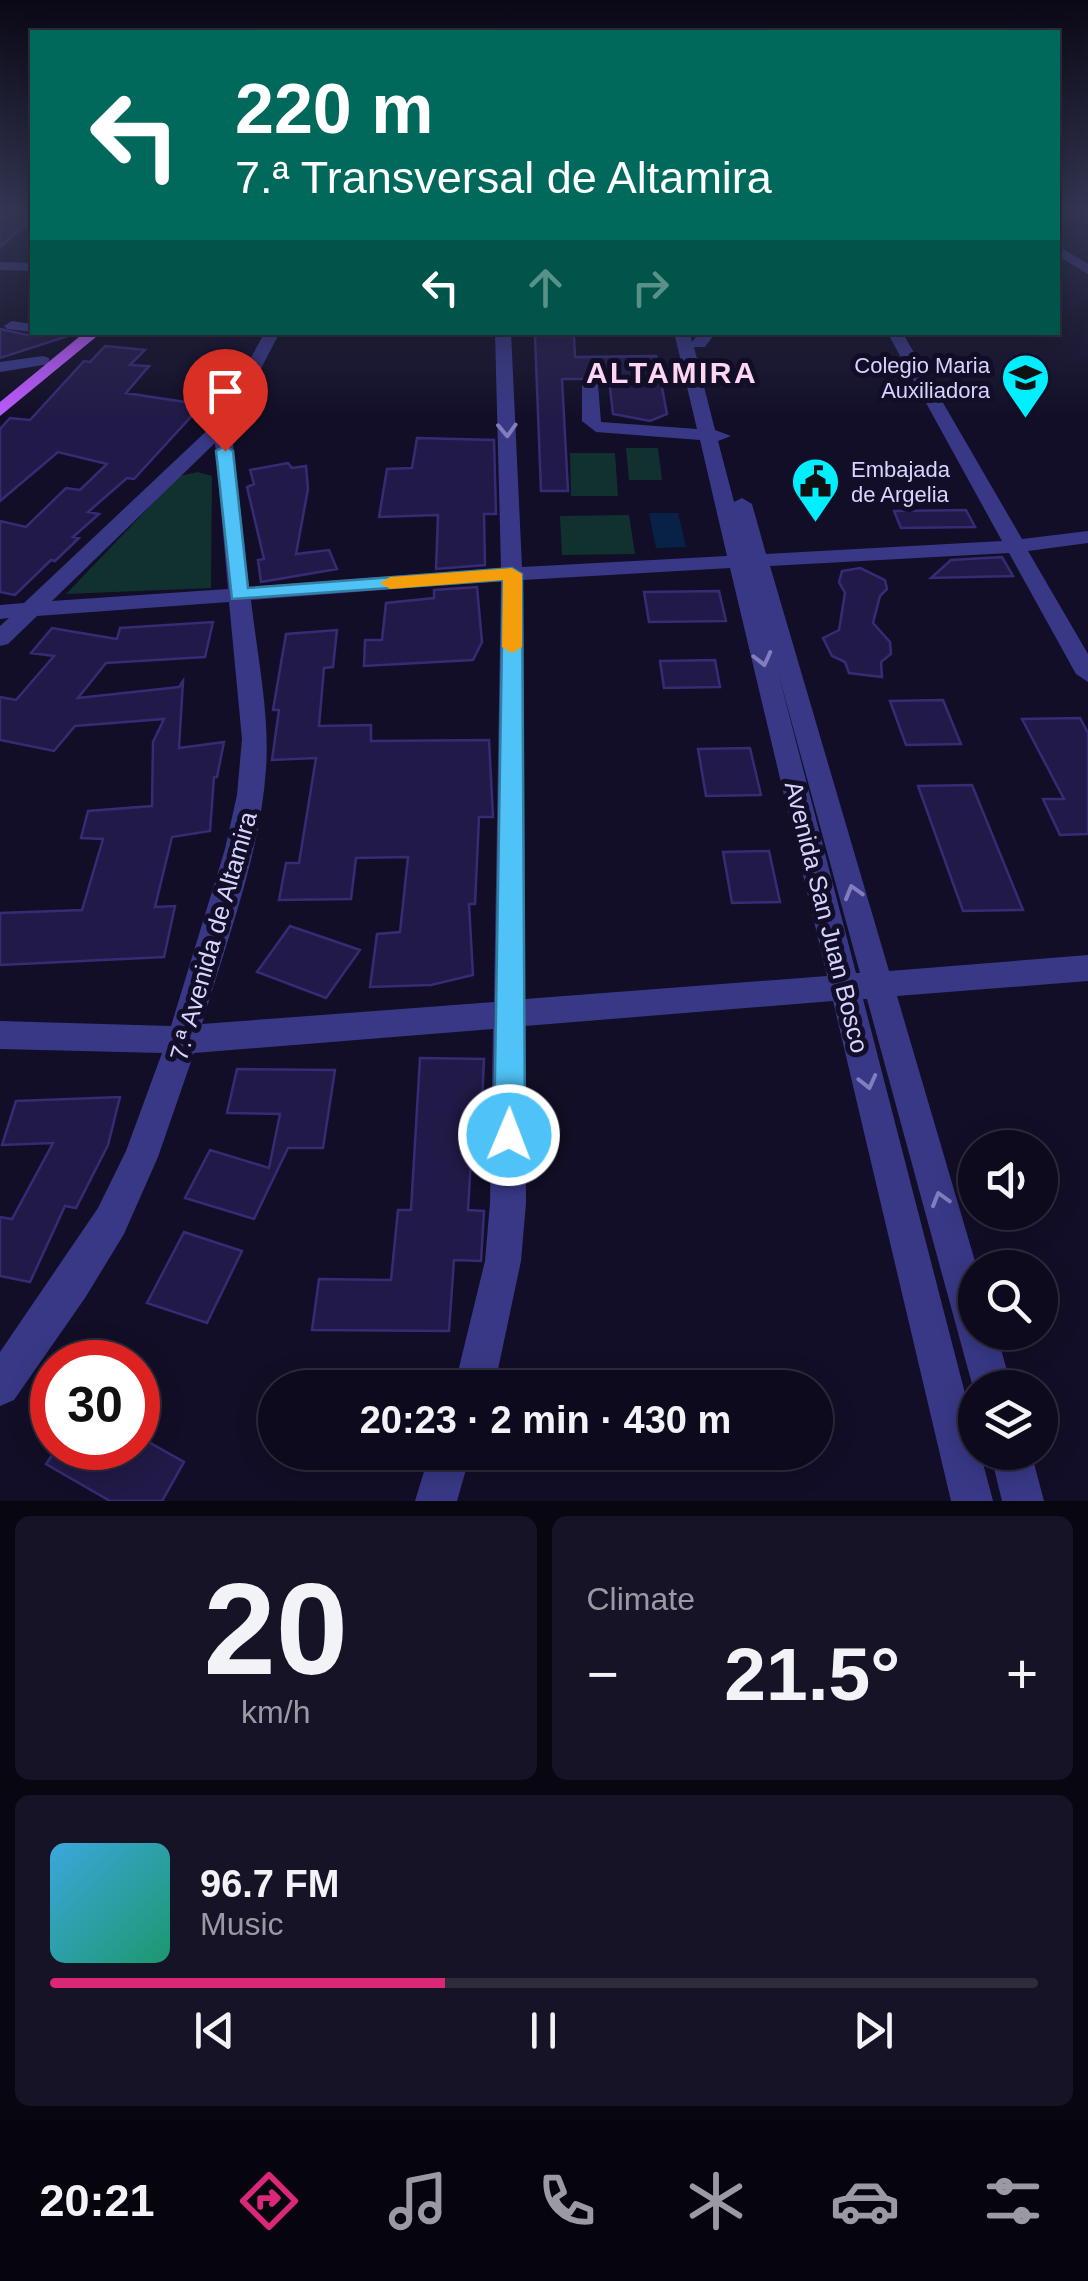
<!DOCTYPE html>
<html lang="en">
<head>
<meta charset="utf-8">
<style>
  body { margin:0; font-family:Arial,sans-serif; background:#171326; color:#f1f3f6; height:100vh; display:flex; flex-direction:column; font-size:38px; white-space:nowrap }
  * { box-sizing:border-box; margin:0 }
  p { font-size:32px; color:#9b9aa4 }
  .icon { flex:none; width:55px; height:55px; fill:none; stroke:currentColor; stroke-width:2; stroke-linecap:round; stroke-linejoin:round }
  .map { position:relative; height:1501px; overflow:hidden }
  .side { display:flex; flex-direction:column; gap:15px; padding:15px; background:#080610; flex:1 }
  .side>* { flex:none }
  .top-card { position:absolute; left:30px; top:30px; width:1030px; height:305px; border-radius:0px; box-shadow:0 5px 25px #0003,0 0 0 2px #2e2b3b; background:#00695c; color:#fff; overflow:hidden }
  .buttons { position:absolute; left:958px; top:1130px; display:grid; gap:20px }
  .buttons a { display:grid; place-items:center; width:100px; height:100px; border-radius:50%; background:#0e0a1d; box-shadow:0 5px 25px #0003,0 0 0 2px #2e2b3b; font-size:50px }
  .speed { position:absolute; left:30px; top:1340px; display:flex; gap:20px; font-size:50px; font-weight:700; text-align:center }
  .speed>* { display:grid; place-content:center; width:130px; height:130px; border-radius:50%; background:#0e0a1d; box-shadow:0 5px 25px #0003,0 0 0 2px #2e2b3b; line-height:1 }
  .speed .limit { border:15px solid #d22; background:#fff; color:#111 }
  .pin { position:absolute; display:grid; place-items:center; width:85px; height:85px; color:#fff; margin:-102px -42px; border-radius:50% 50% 50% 0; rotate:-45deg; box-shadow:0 0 10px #0007 }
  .pin .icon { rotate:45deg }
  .me { position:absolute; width:110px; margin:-55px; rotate:1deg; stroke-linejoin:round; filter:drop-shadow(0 0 8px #0008) }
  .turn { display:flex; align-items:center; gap:35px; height:210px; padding:0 40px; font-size:45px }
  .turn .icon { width:130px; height:130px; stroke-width:2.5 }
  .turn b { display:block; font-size:70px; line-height:85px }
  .lanes { display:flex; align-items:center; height:95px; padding:0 40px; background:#0003; justify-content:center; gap:50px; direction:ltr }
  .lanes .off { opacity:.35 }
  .big { font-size:75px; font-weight:700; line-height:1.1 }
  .side .card { flex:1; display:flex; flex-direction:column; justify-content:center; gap:15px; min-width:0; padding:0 35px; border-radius:15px; background:#171326 }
  .side .dial { align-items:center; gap:0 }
  .dial b { font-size:130px; line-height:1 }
  .song { display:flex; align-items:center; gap:30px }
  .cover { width:120px; height:120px; border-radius:15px; background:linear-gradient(135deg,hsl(200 70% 55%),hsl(160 70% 35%)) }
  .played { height:10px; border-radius:5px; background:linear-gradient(90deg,#db2777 40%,#2e2b3b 40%) }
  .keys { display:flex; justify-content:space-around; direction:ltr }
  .heat { display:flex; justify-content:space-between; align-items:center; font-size:55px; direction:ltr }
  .side .tiles { flex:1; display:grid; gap:15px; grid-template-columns:1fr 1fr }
  .card:last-child { grid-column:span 2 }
  .trip { position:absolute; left:258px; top:1370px; width:575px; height:100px; border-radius:50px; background:#0e0a1d; box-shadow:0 5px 25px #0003,0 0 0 2px #2e2b3b; font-weight:700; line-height:100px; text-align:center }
  .tabs { display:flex; height:160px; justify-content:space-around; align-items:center; background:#06040c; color:#9b9aa4 }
  .tabs .icon { width:70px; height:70px }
  .tabs .selected { color:#db2777 }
  .tabs b { font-size:45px; color:#f1f3f6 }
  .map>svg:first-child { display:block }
</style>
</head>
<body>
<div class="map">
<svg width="1088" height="1501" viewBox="0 0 1088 1501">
  <rect width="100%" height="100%" fill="#120e27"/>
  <path fill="#11312f" d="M626 448H658L662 480H629Z
    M570 453H615L618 496H571Z
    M198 472 212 476 211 588 66 594 179 476Z
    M629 515 635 554 562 555 560 516Z"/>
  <path fill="#082146" d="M649 513H678L686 547 656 548Z"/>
  <path fill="#211a48" stroke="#372b75" stroke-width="2.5" d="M17 209 32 210V219L0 247V217L8 218Z
    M0 329 32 336 71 335 0 358Z
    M535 336H574L575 357 656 356 667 414 650 421 613 414 609 379H562L568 491H541Z
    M105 346 145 350 130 365 149 366 126 393 185 402 199 408 134 479 127 478 88 512 99 514 73 537 79 538 55 561 51 560 15 595 0 592V521L26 527 66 488 80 490 107 464 58 452 0 501V429L10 418 30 420 84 361 90 362Z
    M417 438 494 440 496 514H484L485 565 436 569 438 515 379 517 387 469 412 468Z
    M288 463 292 468 306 466 308 489 296 554 329 550 337 569 261 582 258 560 264 559 247 487 254 484 250 470Z
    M966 510 975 527 901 528 894 511Z
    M1002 557 1013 576 931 578 951 560Z
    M860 568 885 580 887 589 880 596 873 623 890 642 891 654 881 662 882 677 849 673 845 662 832 656 823 638 839 630 845 593 839 582 842 571Z
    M477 587 482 642 473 660 364 666 365 640H382L386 603 434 598V590Z
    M719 591 726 621 649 622 644 592Z
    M213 622 205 657 106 663 78 698 179 687 183 681 179 748 224 742 217 777H214L210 831 172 837 155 907 175 906 164 957 0 965V913L82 910 103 839 81 838 88 811 152 806 153 742 164 719 75 726 54 751 0 740V697L16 700 54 656 31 653 52 628 117 639 120 628Z
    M337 630 333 667 324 668 319 726 371 725V741L489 740 493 817H479L475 904H469L473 975 431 985 370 987 377 934 400 932 408 857 356 858 351 899 279 900 286 863H299L316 758 272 760 279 710H273L286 634Z
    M715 660 720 687 664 688 660 661Z
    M943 700 961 744 906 745 890 701Z
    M1080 718 1088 733V834L1060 835 1043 799H1064L1022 719Z
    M750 748 761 795 706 796 698 749Z
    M972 785 1023 910 963 911 918 786Z
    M769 851 780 902 732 903 723 852Z
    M290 926 360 950 326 998 257 972Z
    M420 1058 484 1059 481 1125H473L468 1210 484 1211 481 1261 454 1260 449 1331 312 1330 319 1279 391 1280 398 1210H411Z
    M237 1069 335 1070 323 1148H288L254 1219 185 1198 210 1150 269 1168 280 1114 227 1113Z
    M120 1097 108 1145 76 1208 65 1206 30 1282 0 1276V1217L12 1219 53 1143 2 1145 16 1101Z
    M184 1232 242 1251 207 1323 147 1303Z
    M138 1436 184 1462 162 1501H110L46 1464 57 1448H138Z"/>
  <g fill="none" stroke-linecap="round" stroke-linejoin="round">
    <path fill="#383887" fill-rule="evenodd" d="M1058 246 1088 264V274L1058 256Z
      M0 262 32 263V271L0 270Z
      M12 321 32 324V332L7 329 4 326Z
      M265 332H280L231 426 249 587 501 568 495 332H511L522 567 727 556 700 440 596 432 582 421V385L590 380 598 385 601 422 697 429 674 332H690L692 342 700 332H716L705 347H694L715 430 731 436 718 441 734 502 742 498 752 504 766 554 1002 541 887 332H902L1022 539 1088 531V543L1028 551 1088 654V682L1076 674 1009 553 770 566 889 971 1088 955V981L897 996 977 1268 975 1332H996L1012 1388H975V1395L867 999H863L975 1432V1452H980L993 1501H951L833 1001 525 1026 526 1203 521 1261 494 1388H454L485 1261 490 1203 493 1029 194 1053 158 1157 124 1234 85 1298 14 1400 0 1406V1352L98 1208 126 1151 162 1053 0 1049V1021L171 1026 225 849 237 795 242 739 229 602 37 616 8 644 0 646V626L9 618 0 619V605L24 603 215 423ZM215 443 228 589 52 601ZM730 568 827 976 525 999 523 580ZM501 581 494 1002 202 1024C226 942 260 856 266 769 270 714 257 655 251 600ZM778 672 860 973H856Z
      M43 356 49 358V364L0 372V362Z
      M430 1452H471L457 1501H415Z
      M990 1452H1031L1044 1501H1002Z"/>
    <path fill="#bc5bff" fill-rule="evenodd" d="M85 332H102L0 416V402Z"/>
  </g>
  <defs><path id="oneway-chevron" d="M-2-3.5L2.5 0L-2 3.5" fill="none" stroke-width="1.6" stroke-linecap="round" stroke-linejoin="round" transform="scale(2.5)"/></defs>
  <g stroke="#807ebd">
    <use href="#oneway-chevron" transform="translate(507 430) rotate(88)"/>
    <use href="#oneway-chevron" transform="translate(763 659) rotate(76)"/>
    <use href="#oneway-chevron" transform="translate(853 892) rotate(-106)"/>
    <use href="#oneway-chevron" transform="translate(868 1082) rotate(76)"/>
    <use href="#oneway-chevron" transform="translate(940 1199) rotate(-106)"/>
  </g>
  <linearGradient id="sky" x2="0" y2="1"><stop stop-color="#0a0815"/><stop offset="0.5" stop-color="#333652"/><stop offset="1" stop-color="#333652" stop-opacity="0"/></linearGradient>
  <rect width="1088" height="419" fill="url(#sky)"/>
  <path fill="#4fc3f7" stroke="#337fa1" stroke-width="2.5" d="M225 446 233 451 248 588 512 568 522 574 525 1135 520 1145 509 1149 498 1145 494 1135 503 580 232 599 216 451Z"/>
  <path fill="#f59e0b" d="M512 568 522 574V647L512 653 502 647 503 580 390 589 380 583 390 577Z"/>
  <defs>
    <symbol id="school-pin" viewBox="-11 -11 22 30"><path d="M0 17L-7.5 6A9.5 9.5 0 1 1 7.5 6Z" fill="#00efff" stroke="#120e27"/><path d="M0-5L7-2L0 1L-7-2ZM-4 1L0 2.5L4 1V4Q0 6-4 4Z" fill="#111"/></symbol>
    <symbol id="civic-pin" viewBox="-11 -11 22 30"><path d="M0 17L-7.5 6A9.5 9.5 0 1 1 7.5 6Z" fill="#00efff" stroke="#120e27"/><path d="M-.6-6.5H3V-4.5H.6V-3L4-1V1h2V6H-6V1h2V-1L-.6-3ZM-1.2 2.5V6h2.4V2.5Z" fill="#111"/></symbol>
  </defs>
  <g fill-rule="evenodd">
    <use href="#school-pin" x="998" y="350" width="55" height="75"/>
    <use href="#civic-pin" x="788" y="454" width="55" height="75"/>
  </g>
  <g text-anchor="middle" stroke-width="10" stroke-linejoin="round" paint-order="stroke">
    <g font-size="22" fill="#d7d4ff" stroke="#120e27" text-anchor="end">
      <text x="990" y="373">Colegio Maria<tspan x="990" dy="25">Auxiliadora</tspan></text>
      <text x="851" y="477" text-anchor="start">Embajada<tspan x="851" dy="25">de Argelia</tspan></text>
    </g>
    <g font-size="25" fill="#d7d4ff" stroke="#120e27">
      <text transform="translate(827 917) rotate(76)" y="9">Avenida San Juan Bosco</text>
      <text transform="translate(213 936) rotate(-74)" y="9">7.ª Avenida de Altamira</text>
    </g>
    <g font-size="30" font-weight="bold" letter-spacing="2.5" fill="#ffd6f2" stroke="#120e27">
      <text x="672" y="383">ALTAMIRA</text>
    </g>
  </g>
</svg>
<div class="buttons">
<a><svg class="icon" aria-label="sound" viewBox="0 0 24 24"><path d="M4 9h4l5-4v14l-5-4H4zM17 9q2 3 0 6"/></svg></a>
<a><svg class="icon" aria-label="search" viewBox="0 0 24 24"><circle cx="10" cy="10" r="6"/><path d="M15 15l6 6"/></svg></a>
<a><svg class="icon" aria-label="layers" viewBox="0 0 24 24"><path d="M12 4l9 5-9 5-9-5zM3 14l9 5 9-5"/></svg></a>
</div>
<div class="speed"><div class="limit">30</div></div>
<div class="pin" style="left:225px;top:451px;background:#d93025"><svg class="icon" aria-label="arrive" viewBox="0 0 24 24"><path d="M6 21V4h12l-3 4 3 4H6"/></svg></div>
<svg class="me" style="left:509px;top:1135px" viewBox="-20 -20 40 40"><circle r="17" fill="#4fc3f7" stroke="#fff" stroke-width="3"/><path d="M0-11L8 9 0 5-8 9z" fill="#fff"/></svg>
<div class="trip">20:23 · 2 min · 430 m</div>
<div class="top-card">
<div class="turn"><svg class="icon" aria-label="left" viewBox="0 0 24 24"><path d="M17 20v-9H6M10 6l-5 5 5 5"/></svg><div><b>220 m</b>7.ª Transversal de Altamira</div></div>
<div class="lanes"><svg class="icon" aria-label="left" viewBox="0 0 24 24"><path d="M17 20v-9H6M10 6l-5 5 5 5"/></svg><svg class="icon off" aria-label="ahead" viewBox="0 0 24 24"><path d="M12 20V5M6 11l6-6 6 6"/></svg><svg class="icon off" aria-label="right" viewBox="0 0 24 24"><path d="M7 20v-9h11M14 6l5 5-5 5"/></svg></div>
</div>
</div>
<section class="side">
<div class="tiles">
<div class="card dial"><b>20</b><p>km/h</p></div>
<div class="card"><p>Climate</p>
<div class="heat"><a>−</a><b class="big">21.5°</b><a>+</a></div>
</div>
<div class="card">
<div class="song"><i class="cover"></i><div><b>96.7 FM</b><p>Music</p></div></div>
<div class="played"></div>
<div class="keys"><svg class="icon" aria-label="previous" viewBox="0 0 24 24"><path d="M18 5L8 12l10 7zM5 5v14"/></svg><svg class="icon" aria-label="pause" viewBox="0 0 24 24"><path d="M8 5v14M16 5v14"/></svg><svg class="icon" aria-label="next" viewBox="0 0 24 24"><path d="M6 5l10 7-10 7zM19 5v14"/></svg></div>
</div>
</div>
</section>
<nav class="tabs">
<b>20:21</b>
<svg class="icon selected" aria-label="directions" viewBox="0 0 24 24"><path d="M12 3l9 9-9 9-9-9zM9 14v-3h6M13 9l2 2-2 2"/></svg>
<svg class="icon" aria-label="music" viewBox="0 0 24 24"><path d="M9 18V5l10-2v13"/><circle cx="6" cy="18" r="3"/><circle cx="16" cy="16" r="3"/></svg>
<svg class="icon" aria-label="phone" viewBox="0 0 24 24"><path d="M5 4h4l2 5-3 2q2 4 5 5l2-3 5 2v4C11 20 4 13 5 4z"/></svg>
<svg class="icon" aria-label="climate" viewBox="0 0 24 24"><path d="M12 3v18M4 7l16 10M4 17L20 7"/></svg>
<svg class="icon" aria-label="car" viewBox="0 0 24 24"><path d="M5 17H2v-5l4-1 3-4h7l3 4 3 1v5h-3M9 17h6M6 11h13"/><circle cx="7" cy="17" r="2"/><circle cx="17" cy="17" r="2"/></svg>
<svg class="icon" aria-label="filters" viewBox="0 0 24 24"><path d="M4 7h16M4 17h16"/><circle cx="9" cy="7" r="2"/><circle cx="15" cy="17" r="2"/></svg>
</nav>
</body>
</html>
